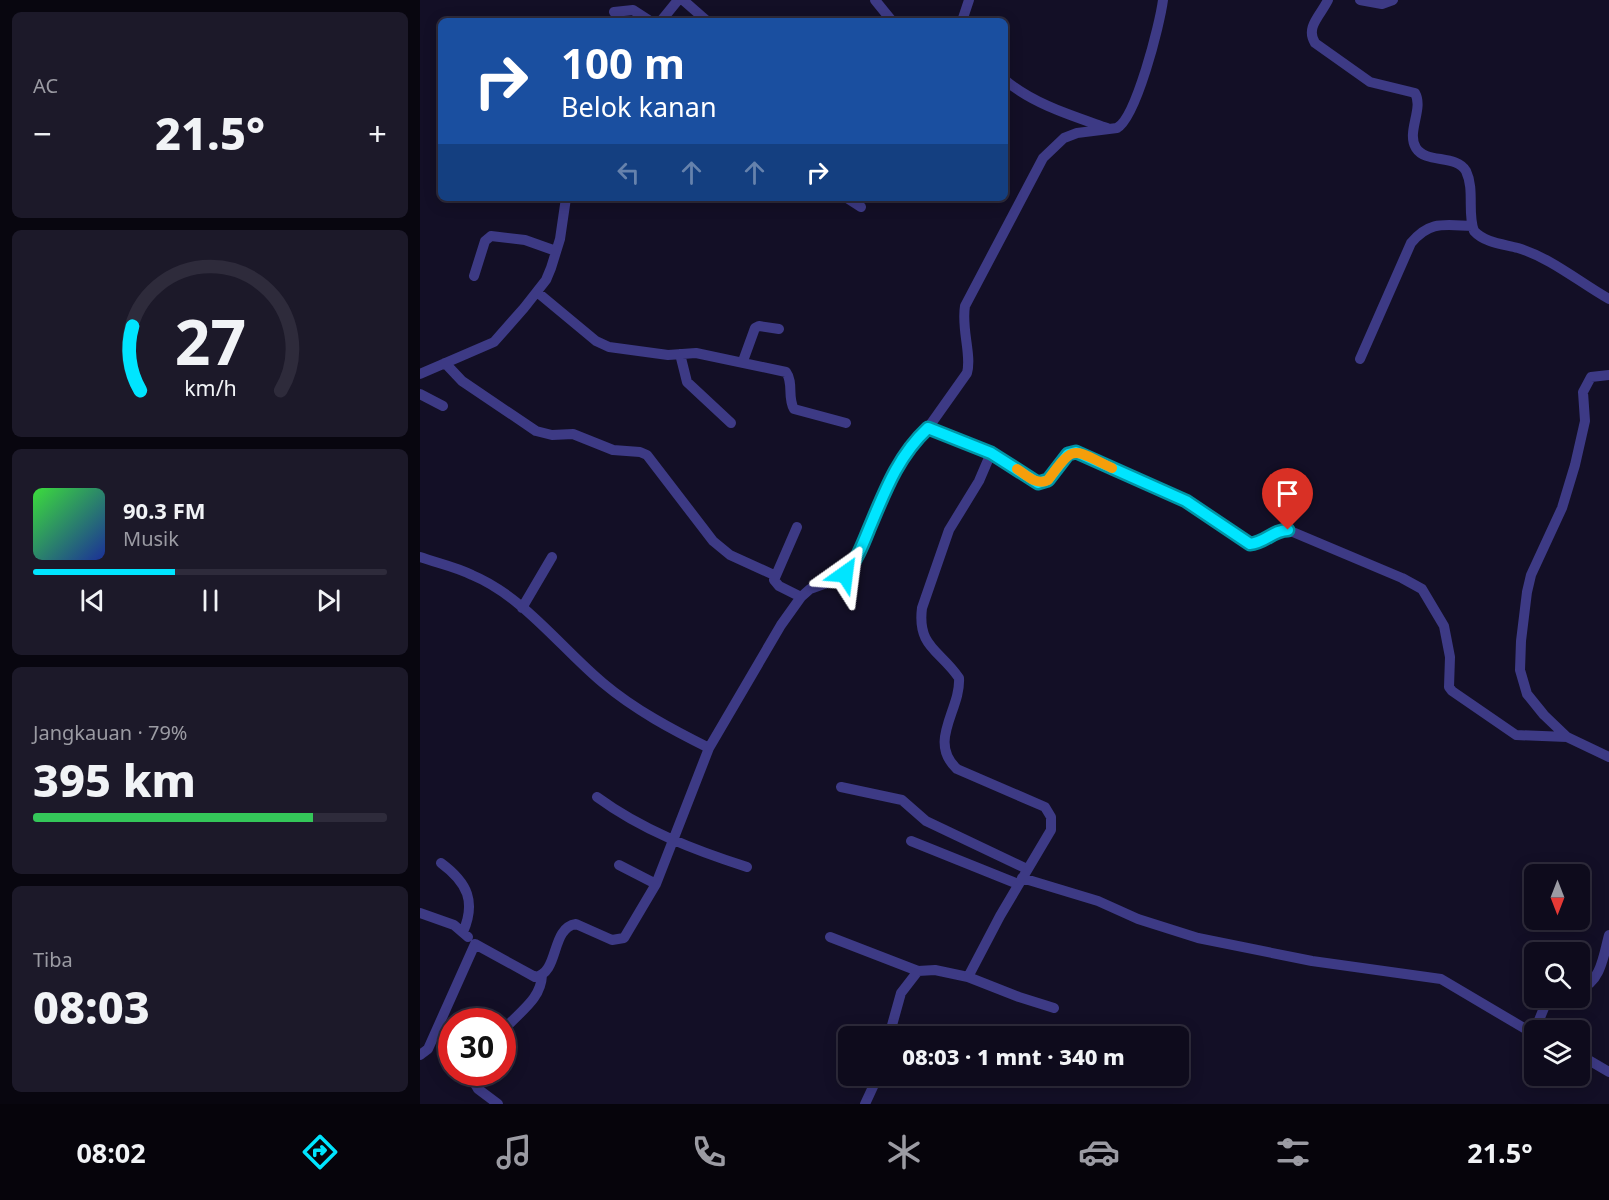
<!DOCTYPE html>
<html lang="id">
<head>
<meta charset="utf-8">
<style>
  body { margin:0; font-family:"Noto Sans",sans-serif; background:#1c1929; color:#f1f3f6; height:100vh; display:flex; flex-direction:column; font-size:22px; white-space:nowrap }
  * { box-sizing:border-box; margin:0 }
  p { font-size:20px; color:#9b9ba3 }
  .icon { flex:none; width:33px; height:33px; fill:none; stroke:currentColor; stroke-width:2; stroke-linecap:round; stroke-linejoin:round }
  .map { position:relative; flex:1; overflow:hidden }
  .sheet { display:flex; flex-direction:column; gap:12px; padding:12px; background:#08060f; width:420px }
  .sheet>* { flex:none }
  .top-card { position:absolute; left:18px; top:18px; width:570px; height:183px; border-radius:9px; box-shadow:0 3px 15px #0003,0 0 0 2px #2e2b3b; background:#1a4fa0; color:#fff; overflow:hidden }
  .needle { width:39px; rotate:180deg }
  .tools { position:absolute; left:1104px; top:864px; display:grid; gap:12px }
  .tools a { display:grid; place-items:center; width:66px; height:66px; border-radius:9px; background:#0e0b1c; box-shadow:0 3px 15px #0003,0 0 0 2px #2e2b3b; font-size:30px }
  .speed { position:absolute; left:18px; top:1008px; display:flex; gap:12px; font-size:30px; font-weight:700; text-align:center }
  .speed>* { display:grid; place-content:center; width:78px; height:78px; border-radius:50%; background:#0e0b1c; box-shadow:0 3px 15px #0003,0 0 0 2px #2e2b3b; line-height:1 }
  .speed .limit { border:9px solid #d22; background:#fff; color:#111 }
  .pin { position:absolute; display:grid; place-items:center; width:51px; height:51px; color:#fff; margin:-62px -26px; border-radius:50% 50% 50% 0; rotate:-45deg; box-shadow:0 0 6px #0007 }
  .pin .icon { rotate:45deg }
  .me { position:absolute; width:66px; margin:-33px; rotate:31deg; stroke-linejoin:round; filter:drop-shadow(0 0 4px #0008) }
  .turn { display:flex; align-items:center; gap:21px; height:126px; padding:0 24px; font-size:27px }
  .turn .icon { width:78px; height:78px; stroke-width:2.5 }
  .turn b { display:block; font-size:42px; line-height:51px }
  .lanes { display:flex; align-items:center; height:57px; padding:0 24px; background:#0003; justify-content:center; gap:30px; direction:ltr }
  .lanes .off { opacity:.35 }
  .big { font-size:45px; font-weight:800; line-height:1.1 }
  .sheet .card { flex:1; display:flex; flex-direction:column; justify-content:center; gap:9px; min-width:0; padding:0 21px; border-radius:9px; background:#1c1929 }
  .sheet .dial { align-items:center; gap:0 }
  .dial svg { height:156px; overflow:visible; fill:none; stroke:#2e2b3b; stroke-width:7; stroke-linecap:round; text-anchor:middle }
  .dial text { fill:#f1f3f6; stroke:none }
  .song { display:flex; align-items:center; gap:18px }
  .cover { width:72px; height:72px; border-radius:9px; background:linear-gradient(135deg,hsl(120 70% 55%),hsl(230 70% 35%)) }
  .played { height:6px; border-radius:3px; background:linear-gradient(90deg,#00e5ff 40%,#2e2b3b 40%) }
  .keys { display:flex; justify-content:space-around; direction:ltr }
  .heat { display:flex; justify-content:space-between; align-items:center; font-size:33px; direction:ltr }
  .charge { height:9px; border-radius:4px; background:linear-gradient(90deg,#34c759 79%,#2e2b3b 0) }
  .trip { position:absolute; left:418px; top:1026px; width:351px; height:60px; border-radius:9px; background:#0e0b1c; box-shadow:0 3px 15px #0003,0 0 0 2px #2e2b3b; font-weight:800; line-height:60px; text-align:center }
  .dock { display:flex; height:96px; justify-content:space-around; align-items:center; background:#06040b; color:#9b9ba3 }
  .dock .icon { width:42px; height:42px }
  .dock .selected { color:#00e5ff }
  .dock b { font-size:27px; color:#f1f3f6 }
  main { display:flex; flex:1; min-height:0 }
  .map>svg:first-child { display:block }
</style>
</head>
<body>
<main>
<section class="sheet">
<div class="card"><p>AC</p>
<div class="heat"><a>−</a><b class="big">21.5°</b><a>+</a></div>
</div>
<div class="card dial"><svg viewBox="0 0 100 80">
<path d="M14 69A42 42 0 1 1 86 69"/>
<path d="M14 69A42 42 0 0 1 10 36" stroke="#00e5ff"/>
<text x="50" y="56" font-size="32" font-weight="700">27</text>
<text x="50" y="72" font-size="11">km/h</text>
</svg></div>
<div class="card">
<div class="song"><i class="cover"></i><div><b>90.3 FM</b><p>Musik</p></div></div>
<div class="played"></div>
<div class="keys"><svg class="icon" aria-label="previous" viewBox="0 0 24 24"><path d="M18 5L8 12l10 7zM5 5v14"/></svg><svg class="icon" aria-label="pause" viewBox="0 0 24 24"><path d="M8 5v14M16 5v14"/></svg><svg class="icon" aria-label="next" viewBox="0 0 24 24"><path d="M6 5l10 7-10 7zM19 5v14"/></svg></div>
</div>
<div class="card"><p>Jangkauan · 79%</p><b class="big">395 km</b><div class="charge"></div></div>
<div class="card"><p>Tiba</p><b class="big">08:03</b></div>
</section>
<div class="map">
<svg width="1189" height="1104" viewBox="0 0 1189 1104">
  <rect width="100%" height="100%" fill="#130f26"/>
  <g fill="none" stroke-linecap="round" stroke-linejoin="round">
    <path stroke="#3d3a85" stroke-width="10" d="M263 0 287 21
      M455 0 472 21
      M908 0C901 15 885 27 895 43L950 82 995 93C1004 109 986 132 996 148 1006 164 1036 154 1046 171 1055 190 1047 213 1054 231 1065 243 1083 244 1098 248 1131 258 1159 282 1189 299
      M940 0 962 4 973 0
      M194 12 213 10 230 21
      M241 21 258 0
      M542 21 549 0
      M585 80C613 104 653 116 687 128
      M427 198 441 207
      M54 276 65 241 71 236 105 240 136 251
      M117 292 176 341 189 347 248 355 276 353 366 372C374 383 367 397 374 409L426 423
      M260 354 267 382 311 423
      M940 359 991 243C1010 220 1025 225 1052 226
      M323 361 335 328 339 326 359 329
      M25 363 42 381 116 431 132 435 153 434 193 450 220 452 227 455 293 541 310 555 354 575
      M0 374 74 342 104 308 126 280 131 268 140 239 146 198
      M1189 375 1171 377 1163 392 1165 421 1155 465 1142 508 1111 575 1107 592 1101 641 1100 670 1107 694 1124 715 1147 737 1189 757
      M0 394 23 406
      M508 428 571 453 618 482 628 480 648 454 656 452 766 501 830 544C845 543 851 530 868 530L982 578 1002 589 1024 626 1030 657 1029 687 1032 691 1096 735 1147 737
      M377 527 354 580 359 586 381 597
      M0 557C17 563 36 567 52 575 103 596 142 649 183 683 215 710 253 730 289 748
      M102 608 132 557
      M421 787 482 800 506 821 607 869
      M177 797C222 830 274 850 327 867
      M491 841 598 884
      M21 863C48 883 56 902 43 932
      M199 865 236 884
      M602 878 678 901 718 919 778 938 892 961 1021 979 1114 1034
      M0 913 34 925 48 937
      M410 937 498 971
      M548 977 599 997 634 1008
      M1160 988C1181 983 1184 953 1189 935
      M1115 1030 1128 998
      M82 1032C97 1013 121 1001 122 975
      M469 1036 481 993 498 971 515 970 548 977 580 916 631 830V817L625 807 537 769C507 741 541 710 539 678 520 650 497 647 502 608L529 530 559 481 571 453
      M0 1055 8 1049 55 944 115 977C140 973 130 928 156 924L192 940 204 938 236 884 289 748 361 625 381 597 390 589 415 580 430 569 478 463 488 448 508 428 547 373C552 355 541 329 545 306L623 158 644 138 657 133 697 128C716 118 740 24 743 0
      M1160 1055 1189 1072
      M55 1072 54 1082 58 1089 78 1104
      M445 1104 458 1076"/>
  </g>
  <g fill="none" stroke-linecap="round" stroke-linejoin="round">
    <defs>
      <path id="route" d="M425 574C436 562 443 544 449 529 465 491 478 456 508 428L571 453 618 483 628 480 648 454 656 452 766 501 830 544C845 543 853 530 868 530"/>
    </defs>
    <use href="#route" stroke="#0095a6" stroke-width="15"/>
    <use href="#route" stroke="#00e5ff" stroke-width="10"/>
    <path stroke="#f59e0b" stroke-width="10" d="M597 469C607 475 616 486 628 480 655 443 652 449 692 468"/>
  </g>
</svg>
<div class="tools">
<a><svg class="needle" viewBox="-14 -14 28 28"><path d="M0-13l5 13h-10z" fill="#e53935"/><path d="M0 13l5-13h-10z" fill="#9b9ba3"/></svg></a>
<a><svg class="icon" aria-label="search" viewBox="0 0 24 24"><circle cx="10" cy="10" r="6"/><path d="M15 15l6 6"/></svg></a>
<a><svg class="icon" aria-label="layers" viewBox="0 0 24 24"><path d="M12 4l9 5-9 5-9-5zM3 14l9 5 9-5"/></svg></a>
</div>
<div class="speed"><div class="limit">30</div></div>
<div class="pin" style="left:868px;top:530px;background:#d93025"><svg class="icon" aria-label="arrive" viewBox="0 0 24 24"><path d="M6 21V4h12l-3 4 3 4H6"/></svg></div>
<svg class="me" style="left:425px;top:574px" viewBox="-20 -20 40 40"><path d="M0-17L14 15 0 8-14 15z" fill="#00e5ff" stroke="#fff" stroke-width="4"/></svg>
<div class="trip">08:03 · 1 mnt · 340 m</div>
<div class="top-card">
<div class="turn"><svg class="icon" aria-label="right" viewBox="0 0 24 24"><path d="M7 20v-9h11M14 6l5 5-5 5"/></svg><div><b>100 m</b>Belok kanan</div></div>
<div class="lanes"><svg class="icon off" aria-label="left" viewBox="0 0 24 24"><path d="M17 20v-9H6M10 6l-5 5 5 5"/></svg><svg class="icon off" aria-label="ahead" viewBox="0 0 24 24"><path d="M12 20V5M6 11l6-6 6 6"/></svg><svg class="icon off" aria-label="ahead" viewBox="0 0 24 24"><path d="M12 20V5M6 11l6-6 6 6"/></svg><svg class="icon" aria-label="right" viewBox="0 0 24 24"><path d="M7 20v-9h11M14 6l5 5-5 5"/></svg></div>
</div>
</div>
</main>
<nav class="dock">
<b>08:02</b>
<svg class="icon selected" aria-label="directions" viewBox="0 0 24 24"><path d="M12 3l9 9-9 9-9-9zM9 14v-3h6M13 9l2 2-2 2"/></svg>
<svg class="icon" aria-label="music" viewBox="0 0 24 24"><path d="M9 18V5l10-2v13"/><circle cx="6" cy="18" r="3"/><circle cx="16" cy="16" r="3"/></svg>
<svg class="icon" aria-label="phone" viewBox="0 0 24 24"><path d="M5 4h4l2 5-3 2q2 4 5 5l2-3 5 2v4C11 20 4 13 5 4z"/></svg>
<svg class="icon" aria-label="climate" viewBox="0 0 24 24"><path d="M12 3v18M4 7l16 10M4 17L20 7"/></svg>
<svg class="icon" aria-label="car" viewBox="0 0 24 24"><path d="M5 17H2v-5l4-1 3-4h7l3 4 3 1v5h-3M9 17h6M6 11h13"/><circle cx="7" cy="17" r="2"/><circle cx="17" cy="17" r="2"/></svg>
<svg class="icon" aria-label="filters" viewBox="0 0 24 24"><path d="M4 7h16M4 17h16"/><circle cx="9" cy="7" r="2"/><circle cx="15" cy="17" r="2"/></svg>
<b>21.5°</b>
</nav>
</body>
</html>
